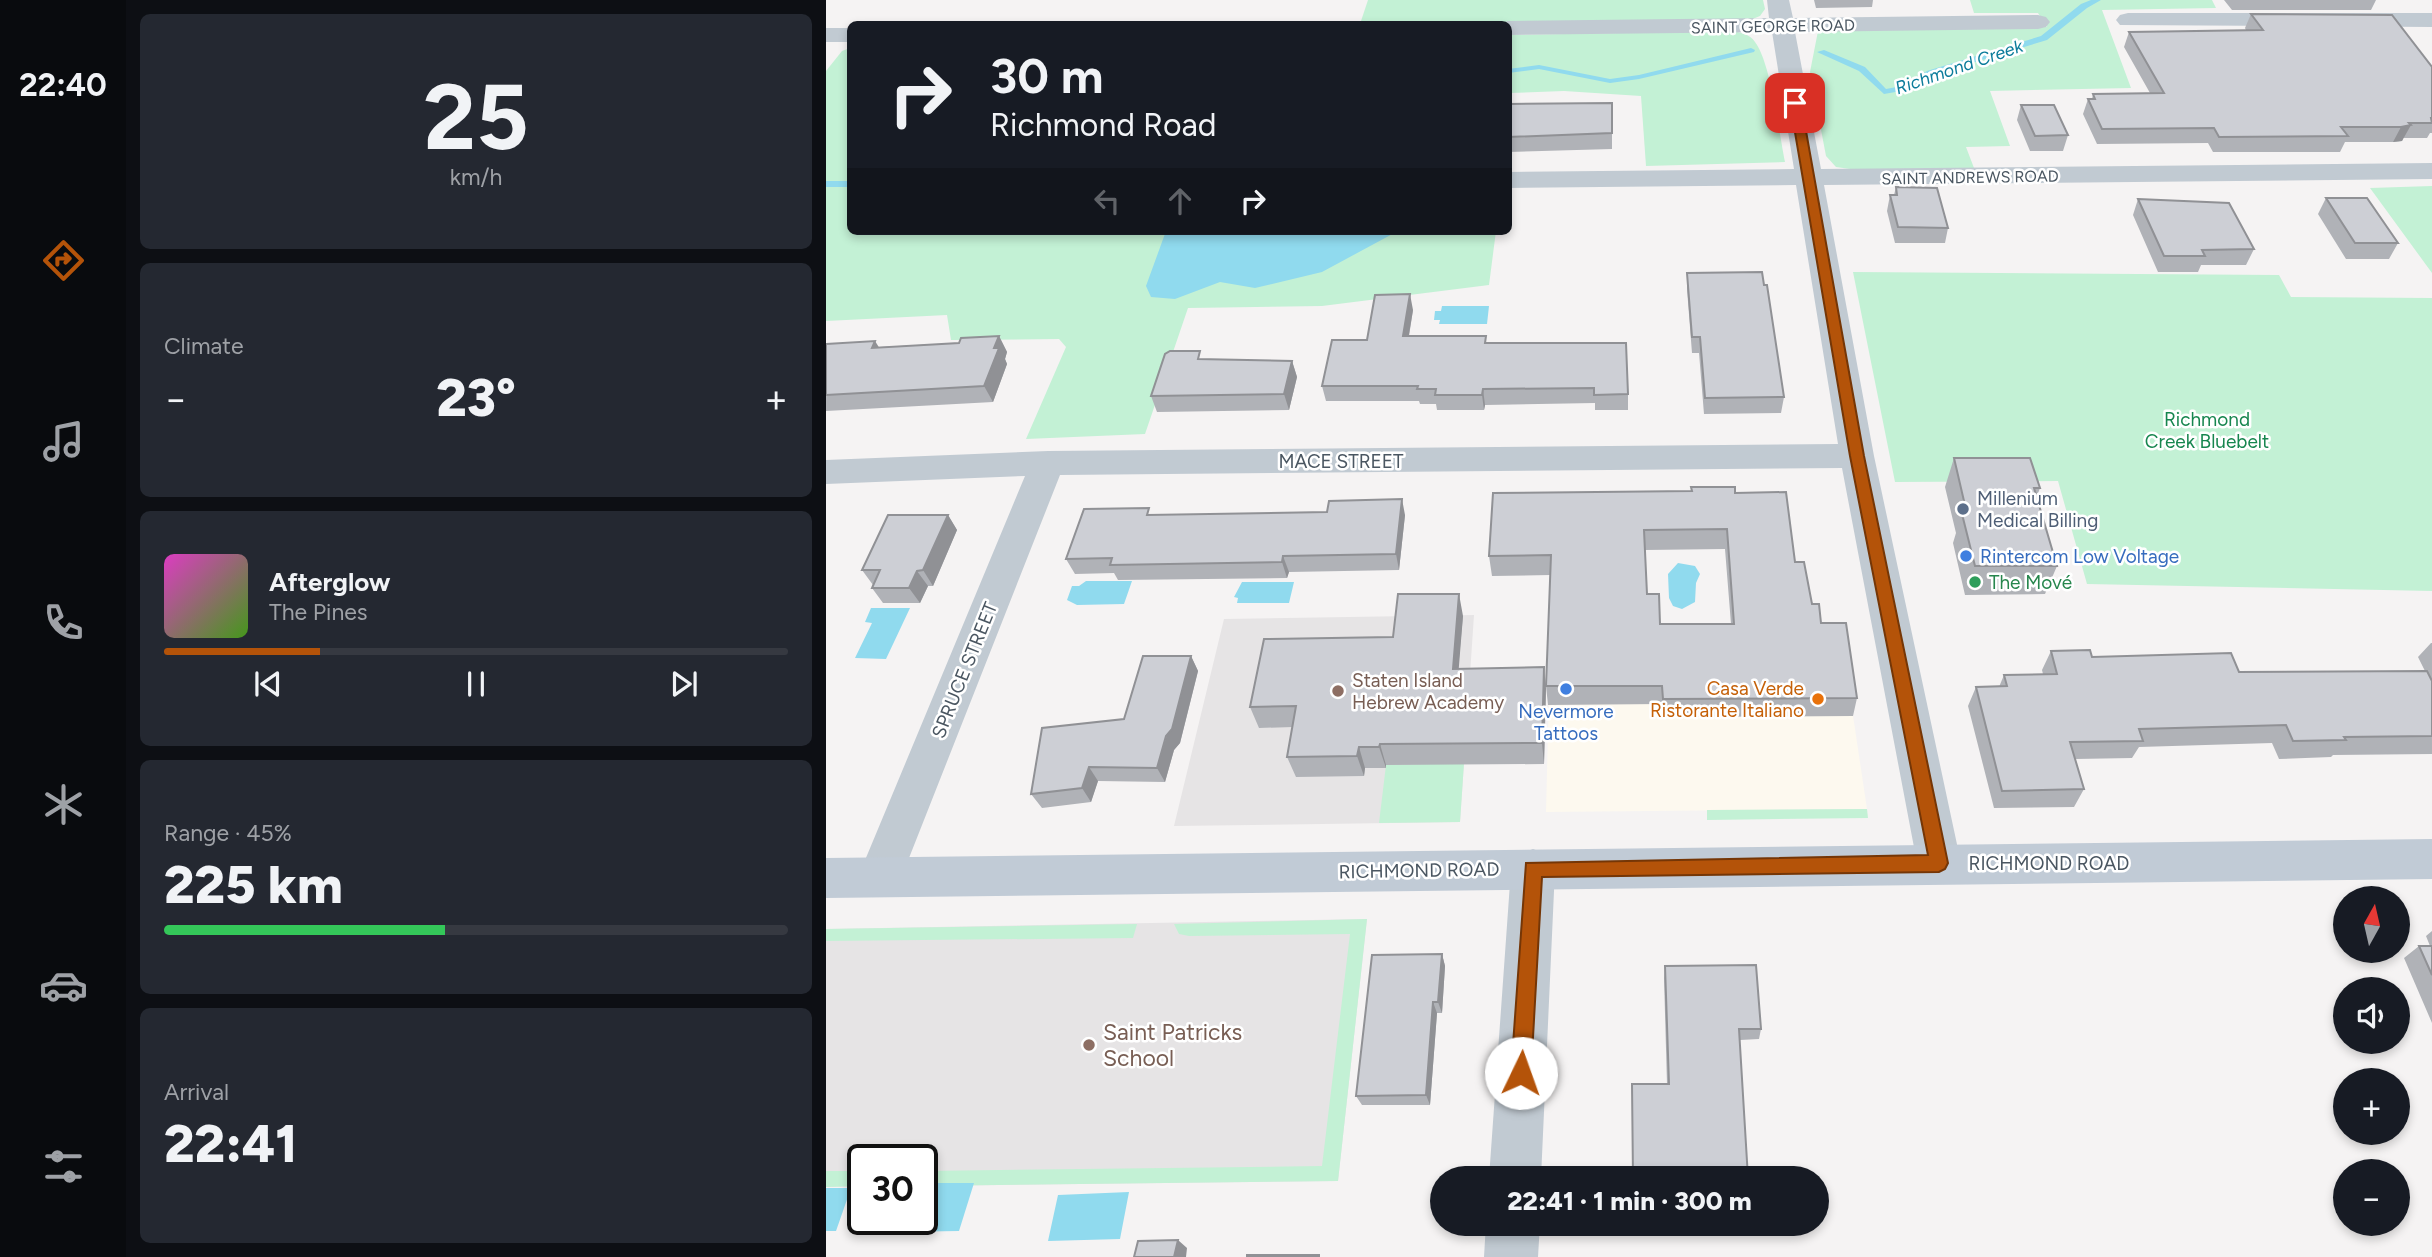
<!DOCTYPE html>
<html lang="en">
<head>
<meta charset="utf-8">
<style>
  body { margin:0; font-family:Figtree,sans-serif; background:#242831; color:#f1f3f6; height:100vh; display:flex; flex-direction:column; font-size:26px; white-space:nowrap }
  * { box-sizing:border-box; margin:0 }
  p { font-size:23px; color:#9ea1a6 }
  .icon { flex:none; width:38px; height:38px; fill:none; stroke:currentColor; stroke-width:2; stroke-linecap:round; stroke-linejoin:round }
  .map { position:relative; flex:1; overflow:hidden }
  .side { display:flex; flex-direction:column; gap:14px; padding:14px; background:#0d0f14; width:700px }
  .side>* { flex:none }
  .hud { position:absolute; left:21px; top:21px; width:665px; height:214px; border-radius:10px; box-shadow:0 4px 10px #0003; background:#171b24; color:#f1f3f6; overflow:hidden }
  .needle { width:46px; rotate:8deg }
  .buttons { position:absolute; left:1507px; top:886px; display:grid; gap:14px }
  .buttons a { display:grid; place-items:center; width:77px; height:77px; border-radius:50%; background:#171b24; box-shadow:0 4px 10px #0003; font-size:35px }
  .speed { position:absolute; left:21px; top:1144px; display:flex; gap:14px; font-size:35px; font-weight:700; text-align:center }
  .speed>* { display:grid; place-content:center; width:91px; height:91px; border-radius:50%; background:#171b24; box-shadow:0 4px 10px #0003; line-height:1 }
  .speed .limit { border:4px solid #111; border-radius:10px; background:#fff; color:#111 }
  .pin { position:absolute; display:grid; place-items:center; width:60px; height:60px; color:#fff; margin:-30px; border-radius:14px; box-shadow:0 4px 10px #0006 }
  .me { position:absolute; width:77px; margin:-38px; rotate:3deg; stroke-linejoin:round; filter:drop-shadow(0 0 5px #0008) }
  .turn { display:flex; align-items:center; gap:24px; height:147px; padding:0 28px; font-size:32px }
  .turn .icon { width:91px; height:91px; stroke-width:2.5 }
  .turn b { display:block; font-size:49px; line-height:60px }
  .lanes { display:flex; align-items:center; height:66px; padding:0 28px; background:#0003; justify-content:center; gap:35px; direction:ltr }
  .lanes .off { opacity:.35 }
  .big { font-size:52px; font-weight:800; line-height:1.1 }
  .side .widget { flex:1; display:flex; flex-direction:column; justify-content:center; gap:10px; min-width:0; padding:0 24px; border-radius:10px; background:#242831 }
  .side .dial { align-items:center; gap:0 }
  .dial b { font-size:91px; line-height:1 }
  .song { display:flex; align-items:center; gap:21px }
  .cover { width:84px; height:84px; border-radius:10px; background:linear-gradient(135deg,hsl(310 70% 55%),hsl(100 70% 35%)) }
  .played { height:7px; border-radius:4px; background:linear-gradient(90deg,#b45309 25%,#363941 25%) }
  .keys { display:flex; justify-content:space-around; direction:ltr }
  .heat { display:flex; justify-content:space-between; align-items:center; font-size:38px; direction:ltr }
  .charge { height:10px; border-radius:5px; background:linear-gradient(90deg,#34c759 45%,#363941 0) }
  .trip { position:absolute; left:604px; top:1166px; width:399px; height:70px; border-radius:35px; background:#171b24; box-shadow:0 4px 10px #0003; font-weight:800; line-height:70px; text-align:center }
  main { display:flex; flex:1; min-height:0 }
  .menu { display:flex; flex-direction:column; width:126px; justify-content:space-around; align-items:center; background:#090b0e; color:#9ea1a6 }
  .menu .icon { width:49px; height:49px }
  .menu .on { color:#b45309 }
  .menu b { font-size:32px; color:#f1f3f6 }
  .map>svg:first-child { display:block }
</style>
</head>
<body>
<main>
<nav class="menu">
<b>22:40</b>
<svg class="icon on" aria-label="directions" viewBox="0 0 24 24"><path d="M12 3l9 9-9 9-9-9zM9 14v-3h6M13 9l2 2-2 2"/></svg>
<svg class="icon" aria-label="music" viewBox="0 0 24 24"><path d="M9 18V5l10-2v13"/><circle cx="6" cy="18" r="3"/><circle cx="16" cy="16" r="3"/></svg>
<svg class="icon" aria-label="phone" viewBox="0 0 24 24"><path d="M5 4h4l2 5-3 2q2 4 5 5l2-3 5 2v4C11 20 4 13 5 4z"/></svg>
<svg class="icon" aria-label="climate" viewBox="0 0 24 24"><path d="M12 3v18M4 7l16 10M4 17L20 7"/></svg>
<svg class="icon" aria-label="car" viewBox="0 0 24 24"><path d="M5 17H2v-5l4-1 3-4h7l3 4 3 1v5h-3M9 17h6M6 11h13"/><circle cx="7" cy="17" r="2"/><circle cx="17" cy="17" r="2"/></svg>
<svg class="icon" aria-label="filters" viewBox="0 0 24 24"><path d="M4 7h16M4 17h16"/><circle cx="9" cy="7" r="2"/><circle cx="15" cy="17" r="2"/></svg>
</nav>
<section class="side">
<div class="widget dial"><b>25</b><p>km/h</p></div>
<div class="widget"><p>Climate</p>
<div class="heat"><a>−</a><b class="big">23°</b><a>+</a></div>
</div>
<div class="widget">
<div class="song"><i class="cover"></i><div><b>Afterglow</b><p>The Pines</p></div></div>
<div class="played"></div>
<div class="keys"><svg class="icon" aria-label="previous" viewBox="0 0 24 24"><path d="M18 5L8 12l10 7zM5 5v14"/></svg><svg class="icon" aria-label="pause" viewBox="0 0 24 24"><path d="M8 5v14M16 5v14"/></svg><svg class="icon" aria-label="next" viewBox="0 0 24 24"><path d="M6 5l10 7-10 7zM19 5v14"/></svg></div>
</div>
<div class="widget"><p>Range · 45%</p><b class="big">225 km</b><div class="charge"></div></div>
<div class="widget"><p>Arrival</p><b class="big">22:41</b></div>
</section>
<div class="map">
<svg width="1606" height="1257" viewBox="0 0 1606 1257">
  <rect width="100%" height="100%" fill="#f5f3f3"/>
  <path fill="#fdf9ef" d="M725 614 833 643 1016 642 1041 809 720 812Z"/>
  <path fill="#e6e4e5" d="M648 615 634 822 348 826 398 619Z
    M541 919 512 1181 96 1186V1160H37V1186L0 1187V929Z"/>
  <path fill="#c3f1d5" d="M542 0H937L939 9 934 16 924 20 534 24Z
    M1144 0H1386L1390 8 1276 10 1305 88 1164 91 1184 146 1140 147 1148 168 1031 170 1010 167 1000 156 984 72 992 31 1221 27 1212 13H1148Z
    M904 31C913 32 924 34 929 42 945 63 953 133 959 162L820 166 815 96 738 91 683 93 682 35Z
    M24 48V231H670L663 285 496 306 362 308 319 434 200 439 240 347 233 339 125 340 121 315 0 321V71L16 51Z
    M1606 186V273L1544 188Z
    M1027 272 1453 275 1465 297 1606 298V591L1261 584 1232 481 1069 482Z
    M638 763 634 822 553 823 560 765Z
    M1041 809 1042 818 881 820V810Z
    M541 919 512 1181 96 1186V1171L496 1166 524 934 363 936 353 934 348 924Z
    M311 924 307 938 0 941V929Z
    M0 1171H37V1186L0 1187Z"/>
  <path fill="#90daee" d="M340 231H572L496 272 429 288 394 282 349 299 325 297 320 286Z
    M616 306H663L661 324H613L614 320H608L609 311H615Z
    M852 563 869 566 874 574 870 583 869 602 856 609 847 606 843 598 842 574Z
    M260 581H306L298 604 251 605 241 600 246 586H253Z
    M416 582H468L463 603H411L412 598 408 597Z
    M45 608H84L60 659 29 658 46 623 39 622Z
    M96 1183H148L133 1231 69 1232 73 1220H96Z
    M0 1188H25L10 1231H0Z
    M303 1192 294 1239 222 1241 232 1195Z"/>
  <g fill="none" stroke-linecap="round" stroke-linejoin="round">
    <path fill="#90daee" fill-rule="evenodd" d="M1265 0H1275L1261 8 1221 40 1107 75 1081 90 1058 94 1033 71 991 52 998 50 1039 67 1060 89 1076 86 1101 71 1215 36 1255 4Z
      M925 48 929 50 928 52 813 79 784 83 713 69 682 73V69L713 65 784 79 813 75Z
      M0 181H24V187H0Z"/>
    <path fill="#c1cad2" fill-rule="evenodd" d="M941 0H963L967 18 1212 15 1220 17 1224 22 1220 27 1212 29 969 32 995 169 1606 163V179L998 185 1048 456 1135 863 1129 877 1113 883 1097 877 1091 863 1016 468 234 475 70 891 54 897 38 891 32 877 199 476 0 484V460L222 451 1012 444 970 185 682 188V172L968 169 946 32 682 35V24H673L682 21 943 18Z
      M1302 13H1606V27L1294 25 1290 20 1294 15Z
      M0 28H24V42H0Z
      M707 849 723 855 729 869 715 1178H663L685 869 691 855Z
      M660 1223H714L712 1257H658Z"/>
    <path fill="#c1cbd6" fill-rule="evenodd" d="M1606 839V879L0 898V858Z"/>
  </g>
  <path fill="#b0b2b7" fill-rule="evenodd" d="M988 0H1047L1046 7 990 8Z
    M1398 0H1550L1545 10H1406Z
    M1425 14 1606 67V133H1604L1601 138H1577L1576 141 1567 142H1519L1514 152H1387L1382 143 1271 144 1257 114 1262 99H1266L1267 94 1324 93 1298 47 1303 32 1420 30 1419 28Z
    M786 103V149L682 152V104Z
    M1195 105 1242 135 1237 151H1204L1191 120Z
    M1070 187 1122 228 1119 243H1069L1061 211 1064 195H1068Z
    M1500 198 1572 243 1563 259H1520L1492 214Z
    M1312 199 1428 249 1420 265H1375L1372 272H1332L1307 215Z
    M861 273 938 285 958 397 955 413 878 414 873 353H866L861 289Z
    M587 310 583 336 660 343 802 394V410H769V403L659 405 658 410H611L610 404H594L593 401H500L496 386 541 340Z
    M173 336 181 352 179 359 181 364 167 402 0 411V344L53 347 133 343Z
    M377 359 466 361 471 377 463 410 331 412 325 396Z
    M1128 458 1214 488 1211 496 1231 566 1219 594 1139 595 1127 543 1130 533 1119 487Z
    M909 493 969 562 995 623 1031 698 1027 716 836 717V704L722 705 720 686 724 575 666 576 663 556ZM899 549 905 624H834L821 594 819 550Z
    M122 515 131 530 107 586H102L94 603H57L46 588 47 585 36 570Z
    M326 515H579L573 570 463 572 461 578 292 580 288 573 249 574 240 559Z
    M637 616 632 669 720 688 718 764 560 765V768H539L538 776 470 777 461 757 467 727 433 728 424 707 567 637Z
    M1605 643H1606V754L1507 755 1505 757 1453 759 1446 743 1313 747 1306 758 1249 759 1258 789 1248 807 1168 808 1142 706 1150 687H1173L1178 675 1217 674 1216 670 1225 651 1266 657 1413 672 1599 671 1592 657Z
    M365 656 372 671 354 743 348 750 339 782 272 781 265 802 216 808 205 794 298 719Z
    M1606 931V1023L1578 958 1593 946H1604L1600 936Z
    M616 954 619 966 616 1013H611L604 1105H536L530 1096Z
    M839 966 935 1029 933 1039 914 1040 841 1084 838 978Z"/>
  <path fill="#909195" d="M1585 125 1576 141 1567 142 1575 127Z
    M584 294 587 310 580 352 577 336Z
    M173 336 181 352 179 359 181 364 167 402 158 386 168 348Z
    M49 341 59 357 46 348Z
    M466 361 471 377 463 410 458 394Z
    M657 389 659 405 658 410 656 395Z
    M576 499 579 515 573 570 570 554Z
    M122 515 131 530 107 586 97 570Z
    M457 556 463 572 461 578 456 562Z
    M91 571 102 586 94 603 83 588Z
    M633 594 637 616 631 690 627 669Z
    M365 656 372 671 354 743 348 750 339 782 331 768Z
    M718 667 720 688 718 764 716 743Z
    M554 744 560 765V768L553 747Z
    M533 747 539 768 538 776 531 756Z
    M263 767 272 781 265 802 256 788Z
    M616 954 619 966 616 1013 612 1002Z
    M607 1002 611 1013 604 1105 600 1095Z
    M352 1240 361 1248 360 1257H348Z"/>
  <path fill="#cdcfd5" stroke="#909195" stroke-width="2" fill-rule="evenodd" d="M1425 14 1566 15 1606 67V118H1605L1606 123H1583L1585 125 1575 127H1515L1522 136 1393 137 1388 128 1276 129 1262 99H1269L1267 94 1338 93 1303 32 1437 30Z
    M786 103V133L682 137V104Z
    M1195 105H1228L1242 135 1209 136Z
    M1070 187 1111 188 1122 228 1072 227 1064 195H1071Z
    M1500 198H1541L1572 243H1529Z
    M1312 199 1403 203 1428 249 1376 250 1379 256H1338Z
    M936 272 938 285H941L958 397 879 398 874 337H866L861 273Z
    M584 294 577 336H660L659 343H800L802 394 768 395V388L657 389 656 395H609L610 389H591L592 386H496L506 340H541L549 295Z
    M173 336 168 348H173L158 386 0 395V344L49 341 46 348 133 343 135 338Z
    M344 351H374L372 359 466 361 458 394 325 396 339 354Z
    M1128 458H1204L1214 488H1208L1231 566H1149L1136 514H1141Z
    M865 487H909V493L960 492 969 562H978L986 604H993L995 623H1020L1031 698 837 699 836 686H720L725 555 663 556 667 493 866 491ZM901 529 908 624H834L833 594H821L818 530Z
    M576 499 570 554 457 556 456 562 284 565 286 558 240 559 258 509 323 508 321 515 501 512 503 501Z
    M62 515H122L97 570 91 571 83 588H46L54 570H36Z
    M572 594H633L627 669 718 667 716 743 554 744 553 747H533L531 756 461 757 470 706 424 707 438 639 567 637Z
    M1264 650 1266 657 1405 653 1413 672 1601 671 1606 681V736L1518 737 1520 740 1467 741 1460 725 1313 729 1317 741 1244 742 1258 789 1176 791 1150 687 1181 686 1178 675 1231 674 1225 651Z
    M317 656H365L346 729 340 736 331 768 263 767 256 788 205 794 216 728 298 719Z
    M1593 946H1606V975Z
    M616 954 612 1002H607L600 1095 530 1096 546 955Z
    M930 965 935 1029H913L922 1178H807L806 1084H843L839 966Z
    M352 1240 348 1257H308L312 1241Z
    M421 1255H493V1257H421Z"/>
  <path fill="#b45309" stroke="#753606" stroke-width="2" d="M969 100 975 103 1038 456 1122 863 1119 869 1113 872 716 877 705 1073 702 1080 695 1083 688 1080 685 1073 700 863 1102 855 1024 456 964 103Z"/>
  <circle fill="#5c6f8a" stroke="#fff" stroke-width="2.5" cx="1137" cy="509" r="7"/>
  <g fill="#3f7fe0" stroke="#fff" stroke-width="2.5">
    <circle cx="1140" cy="556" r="7"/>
    <circle cx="740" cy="689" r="7"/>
  </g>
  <circle fill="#2e9e5b" stroke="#fff" stroke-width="2.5" cx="1149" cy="582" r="7"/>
  <g fill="#8d6e63" stroke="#fff" stroke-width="2.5">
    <circle cx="512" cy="691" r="7"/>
    <circle cx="263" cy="1045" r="7"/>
  </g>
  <circle fill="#e8710a" stroke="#fff" stroke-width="2.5" cx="992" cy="699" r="7"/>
  <g text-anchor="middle" stroke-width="5" stroke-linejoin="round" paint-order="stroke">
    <g font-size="16" fill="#4a5661" stroke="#fff">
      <text transform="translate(947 26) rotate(-1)" y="6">SAINT GEORGE ROAD</text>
      <text transform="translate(1144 177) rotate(-1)" y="6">SAINT ANDREWS ROAD</text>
    </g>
    <g font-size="18" font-style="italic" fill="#0c7c9b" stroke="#fff">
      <text transform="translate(1133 67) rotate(-19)" y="6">Richmond Creek</text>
    </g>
    <g font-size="19" fill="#17864f" stroke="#fff">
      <text x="1381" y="426">Richmond<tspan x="1381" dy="22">Creek Bluebelt</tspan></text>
    </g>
    <g font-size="19" fill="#4a5661" stroke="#fff">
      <text x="515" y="468">MACE STREET</text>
      <text transform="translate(138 670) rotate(-68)" y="7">SPRUCE STREET</text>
      <text x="1223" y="870">RICHMOND ROAD</text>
      <text transform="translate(593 870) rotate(-1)" y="7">RICHMOND ROAD</text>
    </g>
    <g font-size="19" fill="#4e5e75" stroke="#fff" text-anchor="start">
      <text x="1151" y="505">Millenium<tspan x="1151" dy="22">Medical Billing</tspan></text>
    </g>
    <g font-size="19" fill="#366cbe" stroke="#fff" text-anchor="start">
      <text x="1154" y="563">Rintercom Low Voltage</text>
      <text x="740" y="718" text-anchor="middle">Nevermore<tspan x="740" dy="22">Tattoos</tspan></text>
    </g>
    <g font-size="19" fill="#27864d" stroke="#fff" text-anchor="start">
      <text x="1163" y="589">The Mové</text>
    </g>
    <g font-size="19" fill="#785e54" stroke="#fff" text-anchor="start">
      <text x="526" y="687">Staten Island<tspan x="526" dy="22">Hebrew Academy</tspan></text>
    </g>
    <g font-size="19" fill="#c56008" stroke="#fff" text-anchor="end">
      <text x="978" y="695">Casa Verde<tspan x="978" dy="22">Ristorante Italiano</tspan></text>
    </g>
    <g font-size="23" fill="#785e54" stroke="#fff" text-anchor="start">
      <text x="277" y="1040">Saint Patricks<tspan x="277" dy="26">School</tspan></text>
    </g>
  </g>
</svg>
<div class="buttons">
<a><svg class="needle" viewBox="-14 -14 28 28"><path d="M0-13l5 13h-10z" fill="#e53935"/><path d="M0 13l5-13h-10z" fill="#9ea1a6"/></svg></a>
<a><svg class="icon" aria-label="sound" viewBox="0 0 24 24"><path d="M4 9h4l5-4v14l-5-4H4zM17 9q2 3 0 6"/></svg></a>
<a>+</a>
<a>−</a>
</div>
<div class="speed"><div class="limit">30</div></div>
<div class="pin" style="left:969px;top:103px;background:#d93025"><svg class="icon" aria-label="arrive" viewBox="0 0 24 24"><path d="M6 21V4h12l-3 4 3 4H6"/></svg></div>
<svg class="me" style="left:695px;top:1073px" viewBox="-20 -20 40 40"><circle r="19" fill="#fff"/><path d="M0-13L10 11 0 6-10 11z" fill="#b45309"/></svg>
<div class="trip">22:41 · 1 min · 300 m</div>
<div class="hud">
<div class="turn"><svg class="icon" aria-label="right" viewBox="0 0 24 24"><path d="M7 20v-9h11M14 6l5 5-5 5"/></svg><div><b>30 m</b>Richmond Road</div></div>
<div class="lanes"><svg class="icon off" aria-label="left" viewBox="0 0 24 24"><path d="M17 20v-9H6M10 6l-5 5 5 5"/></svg><svg class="icon off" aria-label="ahead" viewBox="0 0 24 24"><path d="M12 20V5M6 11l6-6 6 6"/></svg><svg class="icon" aria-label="right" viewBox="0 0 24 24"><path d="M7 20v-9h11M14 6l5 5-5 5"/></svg></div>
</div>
</div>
</main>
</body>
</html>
